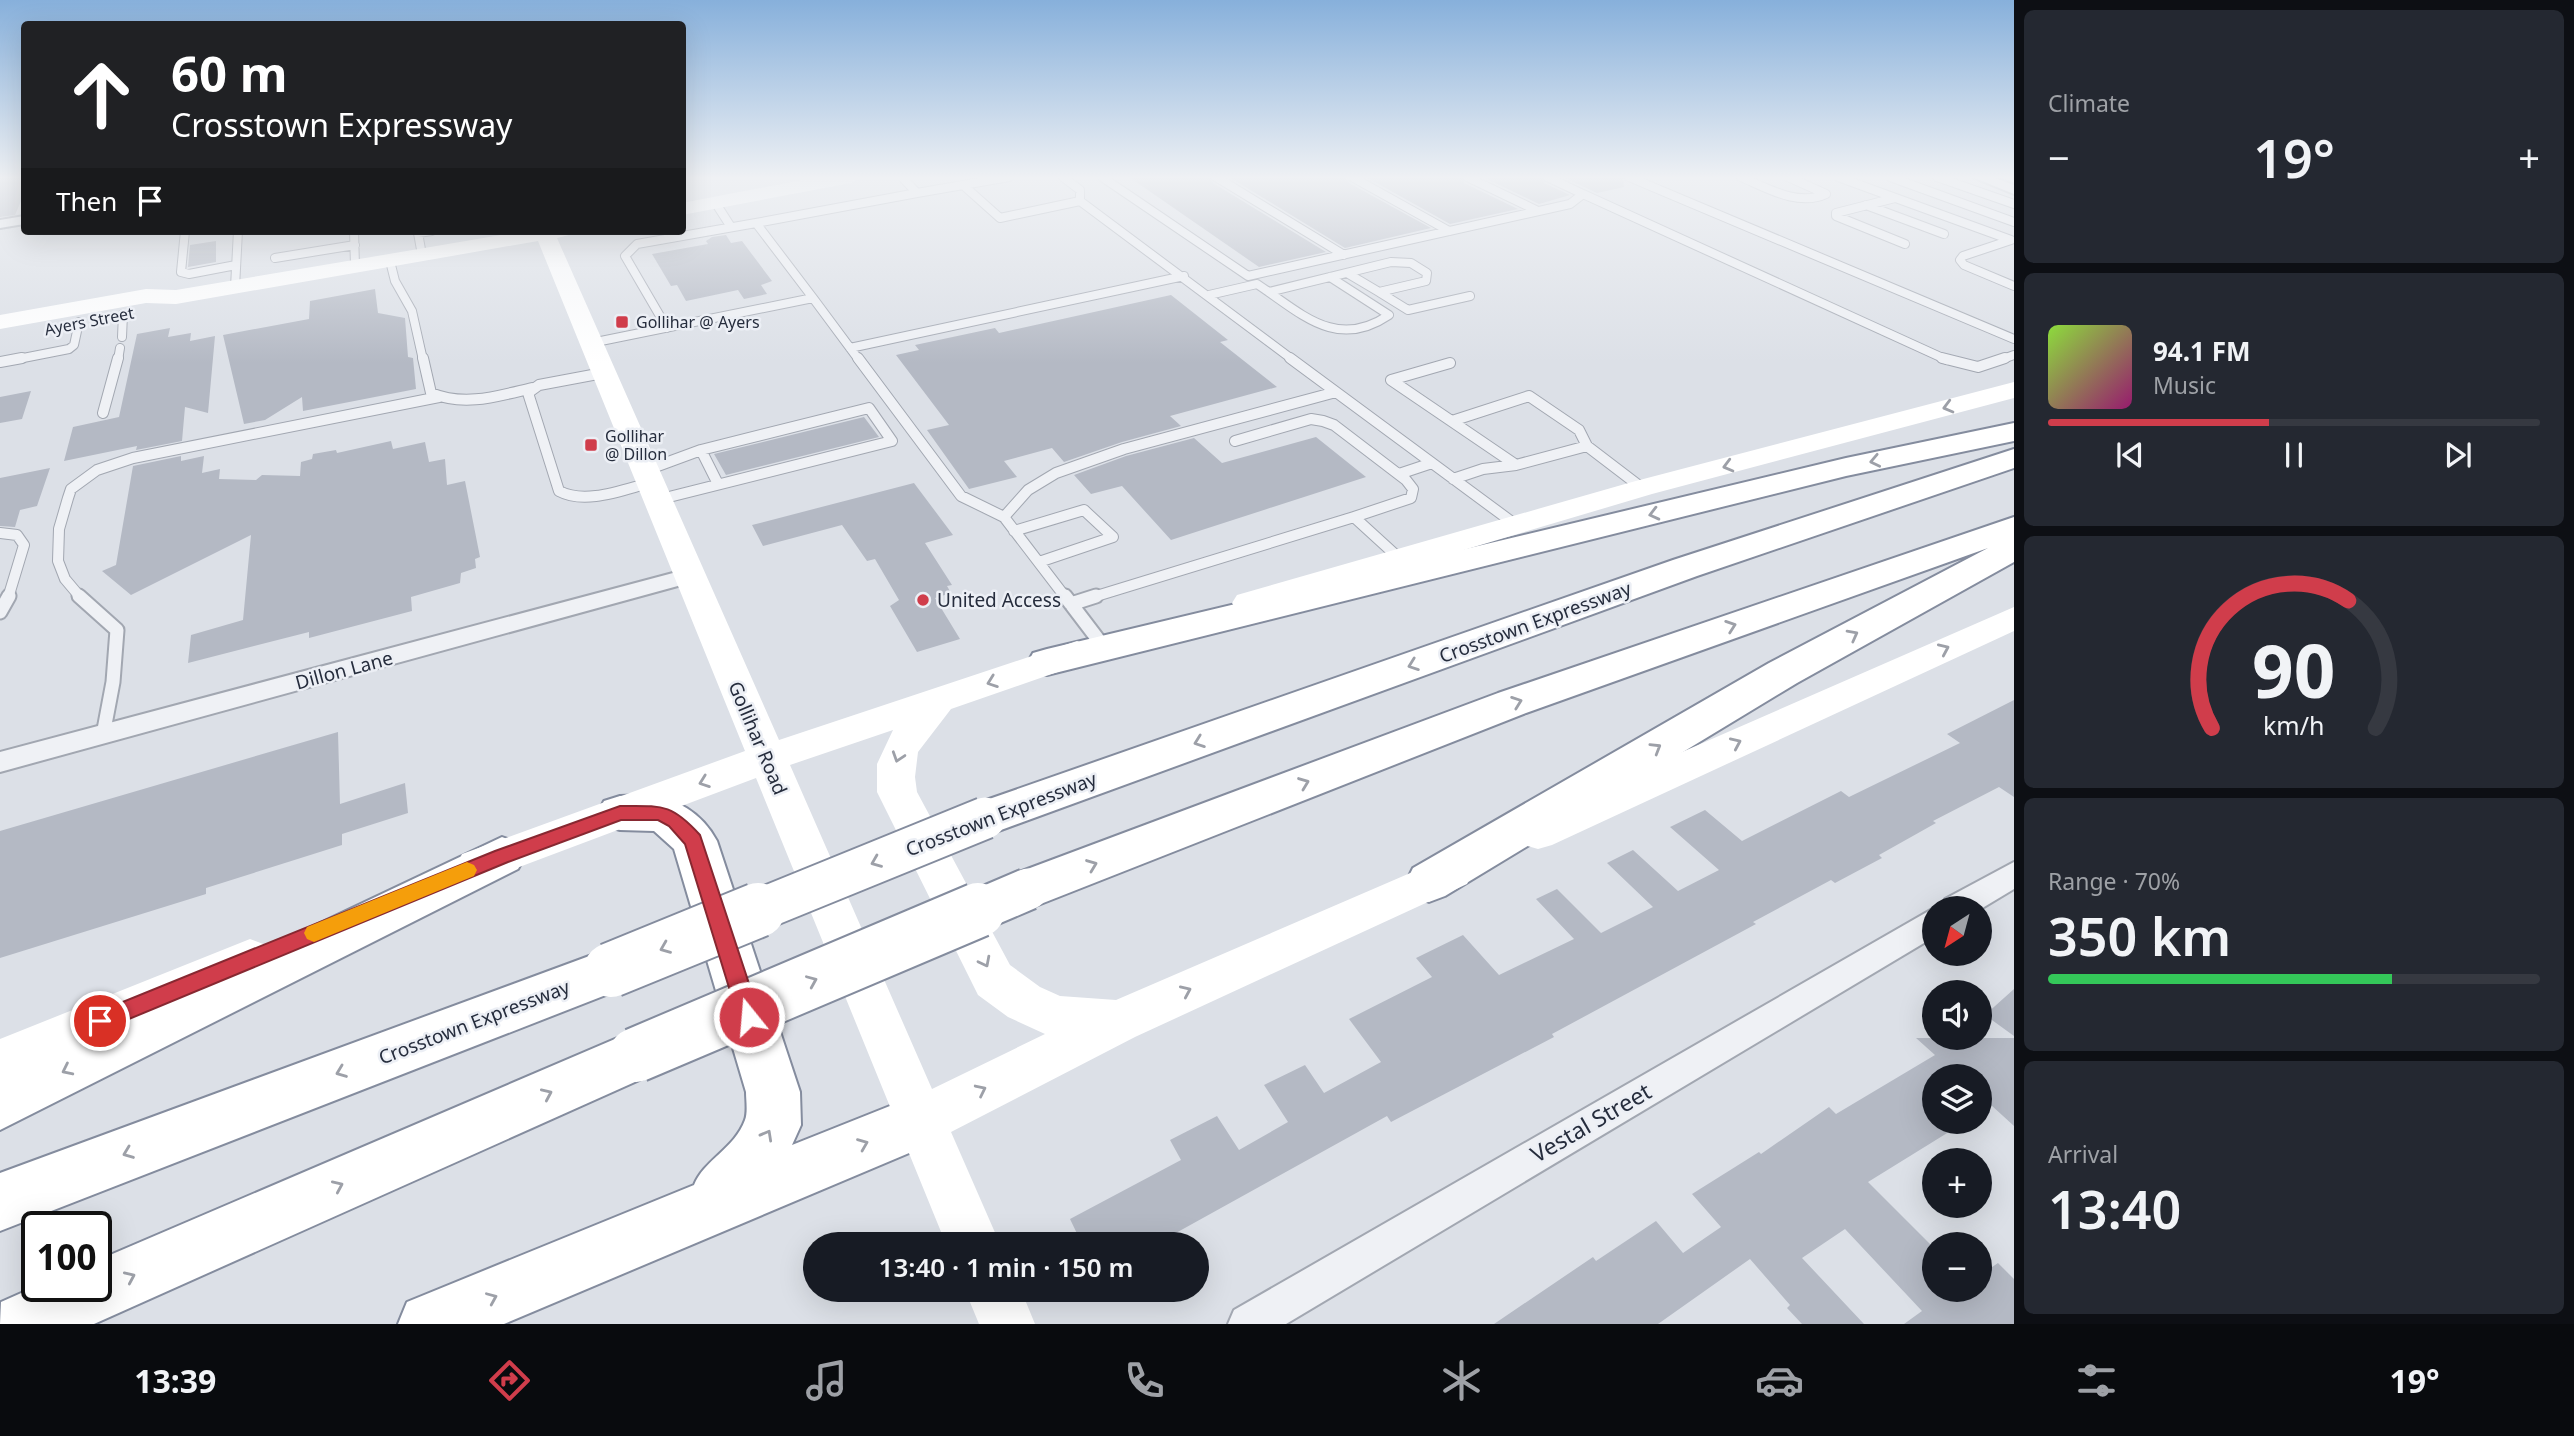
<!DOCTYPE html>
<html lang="en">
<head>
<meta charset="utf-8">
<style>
  body { margin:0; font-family:"Noto Sans",sans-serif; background:#242831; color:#f1f3f6; height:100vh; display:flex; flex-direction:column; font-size:26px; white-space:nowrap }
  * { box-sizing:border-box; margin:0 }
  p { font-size:23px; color:#9ea1a6 }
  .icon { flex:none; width:38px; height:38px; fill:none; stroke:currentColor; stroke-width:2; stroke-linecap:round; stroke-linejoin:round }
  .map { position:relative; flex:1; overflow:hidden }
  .panel { display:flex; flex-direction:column; gap:10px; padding:10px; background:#0d0f14; width:560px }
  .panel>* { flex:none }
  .banner { position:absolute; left:21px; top:21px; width:665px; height:214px; border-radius:7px; box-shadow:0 7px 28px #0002; background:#202124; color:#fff; overflow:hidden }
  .needle { width:46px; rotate:216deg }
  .fabs { position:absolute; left:1922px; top:896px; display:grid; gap:14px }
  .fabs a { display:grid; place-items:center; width:70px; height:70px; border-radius:50%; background:#171b24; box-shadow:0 7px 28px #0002; font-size:35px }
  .speed { position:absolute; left:21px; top:1211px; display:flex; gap:14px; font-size:35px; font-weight:700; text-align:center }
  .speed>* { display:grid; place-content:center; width:91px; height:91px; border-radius:50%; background:#171b24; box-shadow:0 7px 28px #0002; line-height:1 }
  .speed .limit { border:4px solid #111; border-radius:10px; background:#fff; color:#111 }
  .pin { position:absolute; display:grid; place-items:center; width:60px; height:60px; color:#fff; margin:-30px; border:4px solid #fff; border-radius:50%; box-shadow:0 2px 7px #0007 }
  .me { position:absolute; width:77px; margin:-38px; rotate:343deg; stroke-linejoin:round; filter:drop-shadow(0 0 5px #0008) }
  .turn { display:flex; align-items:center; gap:24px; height:147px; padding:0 35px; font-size:32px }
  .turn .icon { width:91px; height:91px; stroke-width:2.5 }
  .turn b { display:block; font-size:49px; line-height:60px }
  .then { display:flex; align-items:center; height:66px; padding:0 35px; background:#0003; gap:14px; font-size:26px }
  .big { font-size:52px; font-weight:600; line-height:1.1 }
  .panel .card { flex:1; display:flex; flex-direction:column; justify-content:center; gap:10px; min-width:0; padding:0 24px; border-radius:10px; background:#242831 }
  .panel .dial { align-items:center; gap:0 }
  .dial svg { height:182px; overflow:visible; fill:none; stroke:#363941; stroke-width:7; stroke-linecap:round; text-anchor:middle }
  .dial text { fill:#f1f3f6; stroke:none }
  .song { display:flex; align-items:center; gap:21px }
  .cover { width:84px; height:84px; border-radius:10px; background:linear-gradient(135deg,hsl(90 70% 55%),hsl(320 70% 35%)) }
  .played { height:7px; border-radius:4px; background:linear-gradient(90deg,#d03d4b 45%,#363941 45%) }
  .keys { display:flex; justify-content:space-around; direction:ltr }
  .heat { display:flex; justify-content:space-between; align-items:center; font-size:38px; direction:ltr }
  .charge { height:10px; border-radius:5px; background:linear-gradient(90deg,#34c759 70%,#363941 0) }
  .trip { position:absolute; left:803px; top:1232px; width:406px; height:70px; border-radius:35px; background:#171b24; box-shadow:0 7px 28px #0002; font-weight:600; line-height:70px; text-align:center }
  .tabs { display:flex; height:112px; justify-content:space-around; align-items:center; background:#090b0e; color:#9ea1a6 }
  .tabs .icon { width:49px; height:49px }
  .tabs .active { color:#d03d4b }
  .tabs b { font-size:32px; color:#f1f3f6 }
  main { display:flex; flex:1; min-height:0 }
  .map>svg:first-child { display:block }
</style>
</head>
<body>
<main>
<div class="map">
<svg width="2014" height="1324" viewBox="0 0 2014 1324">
  <rect width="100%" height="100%" fill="#dce0e7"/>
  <path fill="#b4b9c4" d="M0 177H24V194L15 215 0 217Z
    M1129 177H1210L1213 183 1326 252 1259 267Z
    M1229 177H1346L1349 183 1431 228 1345 248Z
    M1366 177H1461L1464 183 1518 209 1450 224Z
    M1483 177H1541L1544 183 1570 195 1539 204Z
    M1563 177H1623L1624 187 1597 193Z
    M726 235 731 243 742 241 772 281 761 285 767 294 744 299 738 290 686 301 677 285 671 286 652 254 708 244 706 241 712 237Z
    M216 241V262L188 267 190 245Z
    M375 289 378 313 405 318 408 357 413 358 416 389 303 411 302 397 265 420 244 424 223 335 309 319 310 301Z
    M1171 295 1228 340 1220 342 1277 387 1170 416 1181 426 1122 442 1064 462 1052 448 1004 461 1017 477 969 489 927 430 949 425 896 355 919 350 915 345 995 328 999 333Z
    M170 328 168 337 191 333 190 341 215 336 208 413 185 407 182 441 136 450 137 446 64 461 73 427 119 417 137 334Z
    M31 391 22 419 0 423V397Z
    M864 417 879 437 726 475 714 454Z
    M1316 437 1366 477 1171 540 1122 486 1091 494 1074 475 1126 456 1194 438 1222 463Z
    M391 441 393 449 425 442 429 462 445 459 447 485 465 481 480 557 475 559 476 568 461 573 460 583 411 597 412 611 309 638V632L188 663 191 635 243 620 251 535 131 595 102 571 116 565 133 466 181 456V461L204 456 202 473 220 469 219 479 256 480 262 475 300 476 301 462 312 459 313 454 336 450 337 453Z
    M50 468 37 506 20 510 15 527 0 526V478Z
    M914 483 953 535 925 543 952 585 947 586 951 593 935 598 960 639 917 652 890 606 899 600 875 559 867 561 842 525 763 546 752 525Z
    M2014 700V797L1999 787 1933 821 1936 823 1879 855 1882 858 1835 883 1831 880 1753 922 1756 924 1552 1034 1554 1037 1391 1122 1387 1116 1156 1244H1082L1070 1219 1181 1160 1170 1140 1217 1116 1239 1150 1288 1122 1264 1085 1305 1065 1324 1093 1381 1062 1349 1019 1432 977 1416 958 1463 935 1499 975 1574 939 1536 899 1557 889 1601 933 1653 907 1607 863 1633 850 1678 891 1719 870 1670 827 1705 810 1742 841 1841 791 1849 797 1960 743 1947 734Z
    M338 732 340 804 405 783 408 813 342 834V845L206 888V894L0 958V831Z
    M2014 989V1036L1985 1015Z
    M1916 1038H2014V1126L1991 1105 1979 1113V1076H1934V1122H1965L1868 1182 1934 1248V1290H1979V1276L1998 1263 2014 1279V1324H1904L1922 1311 1845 1229 1802 1258 1864 1324H1802L1787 1308 1790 1305 1750 1259 1658 1324H1494L1593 1257 1596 1261 1656 1221 1683 1253 1721 1227 1692 1194 1759 1152 1761 1154 1829 1107 1836 1114 1935 1055Z"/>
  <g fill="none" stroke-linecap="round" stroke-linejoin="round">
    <defs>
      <path id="service-far2" d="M1063 177 1080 190V201
        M1102 177 1248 276 1570 204 1583 194 1547 177
        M1216 177 1344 255
        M1352 177 1449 231
        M1467 177 1538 211
        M1629 177 2014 339
        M1741 177C1767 188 1798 207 1826 194L1788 177
        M1838 177 2011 240 1963 256 1960 260 1964 265 2014 286
        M1890 177 2014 222
        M1937 177 2014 204
        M963 185 1009 177
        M917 193 963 185 1000 218 1080 201 1293 360
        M1583 194 1947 360
        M1895 198 1836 213V216L1905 244
        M715 202 731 227
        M1866 205 1944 234
        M185 231 181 272 189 274 236 265
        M354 231 355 266
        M422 255 418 233 432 231
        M275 258 355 245
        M390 261 395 281 412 311 423 360
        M235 287 238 231
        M1269 292 1391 262 1411 263 1427 273 1426 281 1379 292 1347 273
        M1379 292 1408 310 1470 296
        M1209 295 1257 284C1301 313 1336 351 1389 315L1330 277
        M813 298 859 360
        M667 328 625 256 637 244 756 223
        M122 337 123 314
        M591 343 813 298 756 223 917 193 902 177
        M850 348 1184 276
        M13 360 69 349 74 345 79 322
        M118 360 120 348
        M2000 360 2014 355"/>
      <path id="service-far1" d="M423 358 431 393C465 407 498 396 532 388
        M858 358 961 496 1004 517 1066 598
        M1290 358 1336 392
        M1942 358 1978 367 2005 358
        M0 362 22 358
        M1450 363 1391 380 1516 465 1587 446 1642 488
        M603 373 539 385 528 393 559 491C585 505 622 490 649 483
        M103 413 118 358
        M1452 421 1529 396 1579 430 1587 446
        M1235 441 1311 419 1323 421 1334 425 1406 480 1413 489 1411 498 1354 517 1400 559
        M701 450 718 484
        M644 471 701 450 869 408 892 441 657 500
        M1399 474 1432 463
        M1453 479 1483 469 1516 465
        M1004 517 1028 490 1056 473 1124 449 1336 392 1516 525
        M1014 531 1084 510 1113 537 1039 562
        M0 533 17 535 24 545 8 598
        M81 598 65 579 58 561 59 529 68 498 71 489 97 470 133 458 439 397
        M1090 598 1354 517"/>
      <path id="service" d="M79 596 117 630 113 682 103 735
        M1065 596 1103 646
        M1071 604 1096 596
        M0 612 9 596"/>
      <path id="minor" d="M1972 177H1992L2014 185V194Z
        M24 216V224L0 228V220Z
        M688 569 696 571 699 576 696 581 0 772V752Z
        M2014 862V889L1979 910 1941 908 1945 899Z
        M1934 908V937L1286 1324H1228L1234 1310Z"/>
      <path id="motorway" d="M2014 423V441L1846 476 1047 675 1033 671 1028 662 1033 653 1047 649 1846 458Z
        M2014 449V468L1697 576 1001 830 985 836 969 830 963 818 969 806 1673 560Z
        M2014 517V562L1797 683 1445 896 1429 902 1413 896 1406 882 1413 868 1769 663 1988 548 1526 713 1028 909 1011 903 1005 889 1011 875 1498 693Z
        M644 795C676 797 702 813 717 841L800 1092 801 1125 792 1145 920 1094 940 1102 948 1121 940 1140 504 1324H398L407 1302 694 1185C704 1160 735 1148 745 1120 748 1112 746 1100 746 1092L674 849 654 831 620 830 604 825 598 813 604 801 620 796Z
        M502 837 518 843 525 856 518 869 0 1130V1075Z
        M611 948 629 954 636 970 629 986 0 1231V1173Z
        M636 1030 655 1037 662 1055 655 1073 94 1324H0L1 1302 37 1286H96V1261Z"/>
    </defs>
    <use href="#service-far2" stroke="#a2a7b1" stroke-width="10"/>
    <use href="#service-far1" stroke="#a2a7b1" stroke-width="12"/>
    <use href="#service" stroke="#a2a7b1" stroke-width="17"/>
    <use href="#minor" stroke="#a2a7b1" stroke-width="4"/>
    <use href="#motorway" stroke="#848c9e" stroke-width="4"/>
    <use href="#service-far2" stroke="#eff1f5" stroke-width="8"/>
    <use href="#service-far1" stroke="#eff1f5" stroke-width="10"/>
    <use href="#service" stroke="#eff1f5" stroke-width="13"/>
    <use href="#minor" fill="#eff1f5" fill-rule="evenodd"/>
    <path fill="#fff" fill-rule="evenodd" d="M818 177H860L851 183 682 215V203Z
      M525 231H572L569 235 557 238 779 740 1065 645 1077 641 1089 645 1094 653 1089 661 951 709 918 752 915 777 917 792 1010 965 1040 987 1060 996 1116 1000 1452 855 1467 860 1473 872 1467 884 1135 1037 951 1132 1000 1244H946L756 778 477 883 462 878 456 866 462 854 745 751 538 241 176 304 146 303 0 329V315L146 289 176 290ZM893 730 877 764V792L978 995 1008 1017 1045 1034 932 1089 790 765Z
      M2014 382V398L1652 494 1249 614 1237 611 1232 603 1237 595 1632 482Z
      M2014 607V631L1552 845 1538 849 1524 845 1518 833 1524 821Z
      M250 939 266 945 272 959 266 973 0 1085V1039Z
      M965 1290H1021L1035 1324H979Z"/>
    <use href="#motorway" fill="#fff" fill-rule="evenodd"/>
    <defs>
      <path id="motorway-bridge-far1" d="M754 912 985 818
        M974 912 1028 889"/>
      <path id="motorway-bridge" d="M611 970 758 910
        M636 1055 978 910"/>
    </defs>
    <use href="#motorway-bridge-far1" stroke="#848c9e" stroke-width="45" stroke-linecap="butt"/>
    <use href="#motorway-bridge" stroke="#848c9e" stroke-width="58" stroke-linecap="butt"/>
    <use href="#motorway-bridge-far1" stroke="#fff" stroke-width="41"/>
    <use href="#motorway-bridge" stroke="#fff" stroke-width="54"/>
  </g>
  <defs><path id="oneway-chevron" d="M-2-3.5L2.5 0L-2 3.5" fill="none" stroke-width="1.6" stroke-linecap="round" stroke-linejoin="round" transform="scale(1.75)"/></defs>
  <g stroke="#9da0a8">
    <use href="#oneway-chevron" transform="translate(1948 407) rotate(165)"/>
    <use href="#oneway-chevron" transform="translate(1875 461) rotate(168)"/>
    <use href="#oneway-chevron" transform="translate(1728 466) rotate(165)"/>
    <use href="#oneway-chevron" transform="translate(1654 514) rotate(166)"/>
    <use href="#oneway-chevron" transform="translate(1731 626) rotate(-19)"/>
    <use href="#oneway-chevron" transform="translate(1853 635) rotate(-28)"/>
    <use href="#oneway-chevron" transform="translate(1944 649) rotate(-24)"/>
    <use href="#oneway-chevron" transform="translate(1413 665) rotate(160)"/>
    <use href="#oneway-chevron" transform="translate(992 682) rotate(160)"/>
    <use href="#oneway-chevron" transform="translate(1517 702) rotate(-20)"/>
    <use href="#oneway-chevron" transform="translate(1199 742) rotate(160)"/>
    <use href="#oneway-chevron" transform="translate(1736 743) rotate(-24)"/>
    <use href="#oneway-chevron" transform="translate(1656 748) rotate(-31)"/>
    <use href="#oneway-chevron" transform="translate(898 757) rotate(108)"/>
    <use href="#oneway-chevron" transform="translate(704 782) rotate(160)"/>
    <use href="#oneway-chevron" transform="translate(1304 783) rotate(-21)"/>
    <use href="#oneway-chevron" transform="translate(876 862) rotate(158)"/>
    <use href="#oneway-chevron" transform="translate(1092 865) rotate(-21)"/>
    <use href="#oneway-chevron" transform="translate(665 948) rotate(158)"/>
    <use href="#oneway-chevron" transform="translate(985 962) rotate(63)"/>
    <use href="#oneway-chevron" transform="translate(812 981) rotate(-23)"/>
    <use href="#oneway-chevron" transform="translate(1186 991) rotate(-24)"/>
    <use href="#oneway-chevron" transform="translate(67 1070) rotate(154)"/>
    <use href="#oneway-chevron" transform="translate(341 1072) rotate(159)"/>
    <use href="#oneway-chevron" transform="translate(981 1090) rotate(-26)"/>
    <use href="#oneway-chevron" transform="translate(547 1094) rotate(-24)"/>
    <use href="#oneway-chevron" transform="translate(767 1135) rotate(-61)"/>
    <use href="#oneway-chevron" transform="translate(863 1144) rotate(-22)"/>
    <use href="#oneway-chevron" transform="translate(128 1153) rotate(159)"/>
    <use href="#oneway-chevron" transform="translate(338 1186) rotate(-24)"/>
    <use href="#oneway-chevron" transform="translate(130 1277) rotate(-24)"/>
    <use href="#oneway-chevron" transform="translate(492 1298) rotate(-23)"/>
  </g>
  <linearGradient id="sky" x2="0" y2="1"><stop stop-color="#87b0db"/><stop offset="0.49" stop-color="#eff1f4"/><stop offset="1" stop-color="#eff1f4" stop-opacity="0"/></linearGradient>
  <rect width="2014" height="363" fill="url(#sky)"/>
  <path fill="#d03d4b" stroke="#872831" stroke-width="2" d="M620 806C662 806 671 803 700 835L760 1017 757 1024 749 1027 741 1024 738 1017 685 844 669 826 658 820H621L508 862 100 1031 93 1028 90 1021 93 1014 495 851Z"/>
  <path fill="#f59e0b" d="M467 862 474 865 477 870 474 876 314 942 307 939 304 933 307 927Z"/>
  <g fill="#d03d4b" stroke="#eceff5" stroke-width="2.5">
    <rect x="615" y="315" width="14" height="14" rx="3.5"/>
    <rect x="584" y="438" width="14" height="14" rx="3.5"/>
    <circle cx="923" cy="600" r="7"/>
  </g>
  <g text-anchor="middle" stroke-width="5" stroke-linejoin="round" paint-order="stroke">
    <g font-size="16" fill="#262d3d" stroke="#eceff5">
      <text transform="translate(89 321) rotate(-11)" y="6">Ayers Street</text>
    </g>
    <g font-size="16" fill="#262d3d" stroke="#eceff5" text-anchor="start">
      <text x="636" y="328">Gollihar @ Ayers</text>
      <text x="605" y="442">Gollihar<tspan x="605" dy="18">@ Dillon</tspan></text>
    </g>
    <g font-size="19" fill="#262d3d" stroke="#eceff5" text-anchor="start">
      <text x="937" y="607">United Access</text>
    </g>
    <g font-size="19" fill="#262d3d" stroke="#eceff5">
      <text transform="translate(1535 622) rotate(-20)" y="7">Crosstown Expressway</text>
      <text transform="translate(344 670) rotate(-15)" y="7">Dillon Lane</text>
      <text transform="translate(758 738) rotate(67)" y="7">Gollihar Road</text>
      <text transform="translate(1001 814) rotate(-21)" y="7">Crosstown Expressway</text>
      <text transform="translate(474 1022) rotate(-21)" y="7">Crosstown Expressway</text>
    </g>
    <g font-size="23" fill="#262d3d" stroke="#eceff5">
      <text transform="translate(1591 1123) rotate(-30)" y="8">Vestal Street</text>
    </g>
  </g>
</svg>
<div class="fabs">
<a><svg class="needle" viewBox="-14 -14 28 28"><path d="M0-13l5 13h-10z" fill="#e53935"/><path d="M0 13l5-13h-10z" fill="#9ea1a6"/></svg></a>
<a><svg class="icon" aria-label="sound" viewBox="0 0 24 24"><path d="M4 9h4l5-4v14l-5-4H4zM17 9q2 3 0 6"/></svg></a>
<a><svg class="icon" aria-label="layers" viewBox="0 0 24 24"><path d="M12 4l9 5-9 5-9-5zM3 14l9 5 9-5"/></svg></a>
<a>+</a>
<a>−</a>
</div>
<div class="speed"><div class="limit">100</div></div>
<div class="pin" style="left:100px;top:1021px;background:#d93025"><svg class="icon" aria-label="arrive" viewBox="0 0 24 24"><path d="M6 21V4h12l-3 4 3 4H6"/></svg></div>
<svg class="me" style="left:749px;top:1017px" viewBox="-20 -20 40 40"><circle r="17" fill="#d03d4b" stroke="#fff" stroke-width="3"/><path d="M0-11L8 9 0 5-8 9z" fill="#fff"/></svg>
<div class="trip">13:40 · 1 min · 150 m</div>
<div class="banner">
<div class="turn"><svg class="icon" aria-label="ahead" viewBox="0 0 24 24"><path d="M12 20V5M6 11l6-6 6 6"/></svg><div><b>60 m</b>Crosstown Expressway</div></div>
<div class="then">Then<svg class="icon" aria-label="arrive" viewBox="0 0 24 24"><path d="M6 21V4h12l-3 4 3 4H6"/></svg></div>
</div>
</div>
<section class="panel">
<div class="card"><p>Climate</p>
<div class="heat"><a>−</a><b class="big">19°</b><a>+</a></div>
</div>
<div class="card">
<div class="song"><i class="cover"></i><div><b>94.1 FM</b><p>Music</p></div></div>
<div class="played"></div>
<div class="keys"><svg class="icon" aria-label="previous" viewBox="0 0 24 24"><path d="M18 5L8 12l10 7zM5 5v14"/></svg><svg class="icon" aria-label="pause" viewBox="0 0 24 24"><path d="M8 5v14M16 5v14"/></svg><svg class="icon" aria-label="next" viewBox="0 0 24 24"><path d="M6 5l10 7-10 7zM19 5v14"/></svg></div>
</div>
<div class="card dial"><svg viewBox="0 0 100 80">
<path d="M14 69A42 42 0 1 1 86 69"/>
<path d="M14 69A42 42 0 0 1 74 13" stroke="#d03d4b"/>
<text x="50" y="56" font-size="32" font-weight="700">90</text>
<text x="50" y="72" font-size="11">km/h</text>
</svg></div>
<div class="card"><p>Range · 70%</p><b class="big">350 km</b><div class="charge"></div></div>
<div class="card"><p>Arrival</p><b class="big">13:40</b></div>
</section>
</main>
<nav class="tabs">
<b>13:39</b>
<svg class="icon active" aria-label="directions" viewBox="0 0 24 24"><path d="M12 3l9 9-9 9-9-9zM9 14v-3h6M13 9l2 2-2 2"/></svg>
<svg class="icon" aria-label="music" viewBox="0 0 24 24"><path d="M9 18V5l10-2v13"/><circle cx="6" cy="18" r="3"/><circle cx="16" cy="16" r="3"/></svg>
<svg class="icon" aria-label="phone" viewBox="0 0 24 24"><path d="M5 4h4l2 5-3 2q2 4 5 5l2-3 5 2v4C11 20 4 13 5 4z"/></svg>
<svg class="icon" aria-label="climate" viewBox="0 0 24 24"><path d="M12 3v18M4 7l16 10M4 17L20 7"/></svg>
<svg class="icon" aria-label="car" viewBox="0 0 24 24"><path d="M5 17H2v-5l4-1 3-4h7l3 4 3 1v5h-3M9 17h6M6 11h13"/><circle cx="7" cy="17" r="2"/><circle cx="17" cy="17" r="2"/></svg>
<svg class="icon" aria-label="filters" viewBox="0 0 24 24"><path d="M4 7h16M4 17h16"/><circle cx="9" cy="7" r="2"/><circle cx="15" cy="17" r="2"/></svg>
<b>19°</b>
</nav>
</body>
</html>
